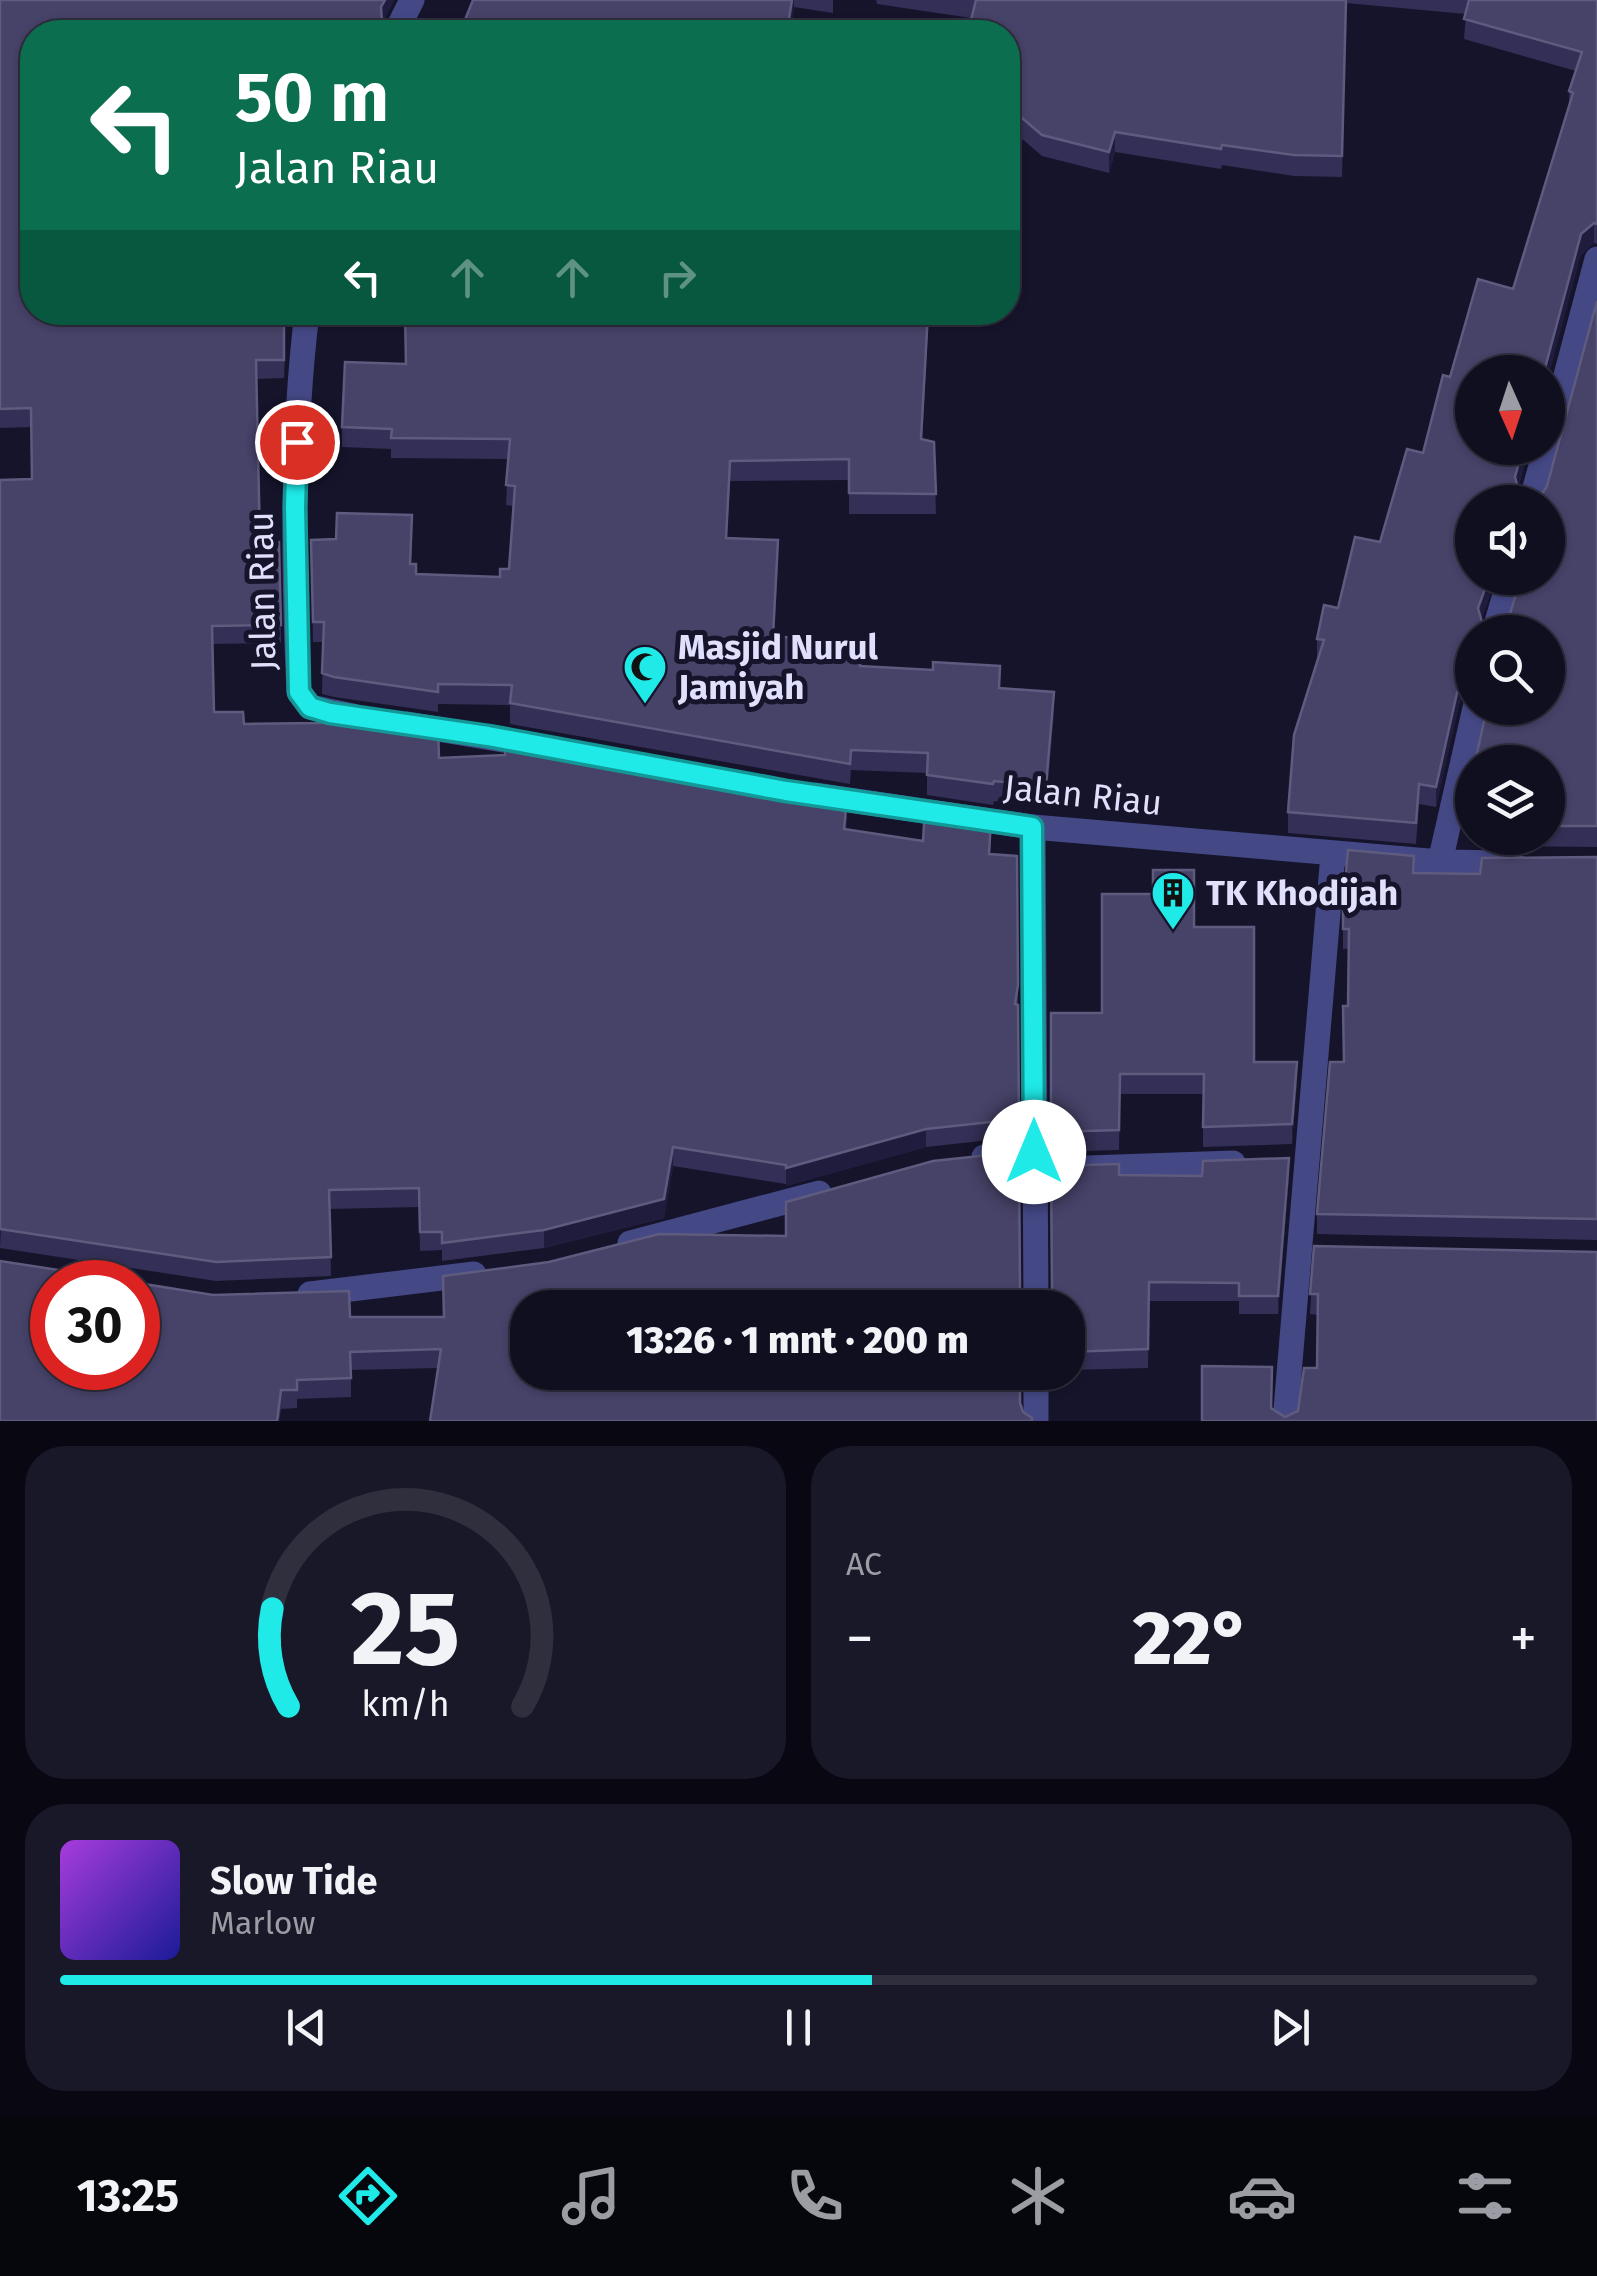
<!DOCTYPE html>
<html lang="id">
<head>
<meta charset="utf-8">
<style>
  body { margin:0; font-family:"Fira Sans",sans-serif; background:#191829; color:#f1f3f6; height:100vh; display:flex; flex-direction:column; font-size:38px; white-space:nowrap }
  * { box-sizing:border-box; margin:0 }
  p { font-size:32px; color:#9c9ca5 }
  .icon { flex:none; width:55px; height:55px; fill:none; stroke:currentColor; stroke-width:2; stroke-linecap:round; stroke-linejoin:round }
  .map { position:relative; height:1421px; overflow:hidden }
  .sheet { display:flex; flex-direction:column; gap:25px; padding:25px; background:#090812; flex:1 }
  .sheet>* { flex:none }
  .hud { position:absolute; left:20px; top:20px; width:1000px; height:305px; border-radius:40px; box-shadow:0 2px 8px #0004,0 0 0 2px #302f3e; background:#0b6e4f; color:#fff; overflow:hidden }
  .needle { width:65px; rotate:177deg }
  .controls { position:absolute; left:1455px; top:355px; display:grid; gap:20px }
  .controls a { display:grid; place-items:center; width:110px; height:110px; border-radius:50%; background:#100f20; box-shadow:0 2px 8px #0004,0 0 0 2px #302f3e; font-size:50px }
  .speed { position:absolute; left:30px; top:1260px; display:flex; gap:20px; font-size:50px; font-weight:700; text-align:center }
  .speed>* { display:grid; place-content:center; width:130px; height:130px; border-radius:50%; background:#100f20; box-shadow:0 2px 8px #0004,0 0 0 2px #302f3e; line-height:1 }
  .speed .limit { border:15px solid #d22; background:#fff; color:#111 }
  .pin { position:absolute; display:grid; place-items:center; width:85px; height:85px; color:#fff; margin:-42px; border:5px solid #fff; border-radius:50%; box-shadow:0 2px 10px #0007 }
  .me { position:absolute; width:110px; margin:-55px; rotate:0deg; stroke-linejoin:round; filter:drop-shadow(0 0 8px #0008) }
  .turn { display:flex; align-items:center; gap:35px; height:210px; padding:0 50px; font-size:45px }
  .turn .icon { width:130px; height:130px; stroke-width:2.5 }
  .turn b { display:block; font-size:70px; line-height:85px }
  .lanes { display:flex; align-items:center; height:95px; padding:0 50px; background:#0003; justify-content:center; gap:50px; direction:ltr }
  .lanes .off { opacity:.35 }
  .big { font-size:75px; font-weight:800; line-height:1.1 }
  .sheet .card { flex:1; display:flex; flex-direction:column; justify-content:center; gap:15px; min-width:0; padding:0 35px; border-radius:40px; background:#191829 }
  .sheet .dial { align-items:center; gap:0 }
  .dial svg { height:260px; overflow:visible; fill:none; stroke:#302f3e; stroke-width:7; stroke-linecap:round; text-anchor:middle }
  .dial text { fill:#f1f3f6; stroke:none }
  .song { display:flex; align-items:center; gap:30px }
  .cover { width:120px; height:120px; border-radius:15px; background:linear-gradient(135deg,hsl(280 70% 55%),hsl(240 70% 35%)) }
  .played { height:10px; border-radius:5px; background:linear-gradient(90deg,#1feae8 55%,#302f3e 55%) }
  .keys { display:flex; justify-content:space-around; direction:ltr }
  .heat { display:flex; justify-content:space-between; align-items:center; font-size:55px; direction:ltr }
  .sheet .tiles { flex:1; display:grid; gap:25px; grid-template-columns:1fr 1fr }
  .card:last-child { grid-column:span 2 }
  .trip { position:absolute; left:510px; top:1290px; width:575px; height:100px; border-radius:40px; background:#100f20; box-shadow:0 2px 8px #0004,0 0 0 2px #302f3e; font-weight:800; line-height:100px; text-align:center }
  .dock { display:flex; height:160px; justify-content:space-around; align-items:center; background:#06060d; color:#9c9ca5 }
  .dock .icon { width:70px; height:70px }
  .dock .selected { color:#1feae8 }
  .dock b { font-size:45px; color:#f1f3f6 }
  .map>svg:first-child { display:block }
</style>
</head>
<body>
<div class="map">
<svg width="1597" height="1421" viewBox="0 0 1597 1421">
  <rect width="100%" height="100%" fill="#15142b"/>
  <g fill="none" stroke-linecap="round" stroke-linejoin="round">
    <path stroke="#444885" stroke-width="25" d="M396 32 412 0
      M307 312C292 438 293 566 299 692L310 707 353 716
      M1548 443 1597 259
      M1531 502 1546 448
      M1494 632 1510 578
      M407 724 540 746
      M816 795 1033 827 1440 862 1512 863
      M1033 827 1036 1308
      M1440 862 1475 708
      M984 1157 1034 1152
      M1088 1168 1233 1163
      M630 1243 819 1193
      M310 1294 474 1274
      M1036 1372V1421
      M1285 1421 1333 854"/>
  </g>
  <path fill="#332f56" fill-rule="evenodd" d="M0 0H394L383 22 388 28 409 32H32V312L285 353 284 378 257 379 260 543 279 542 281 643 212 644 214 712 244 724 439 758 847 816 846 829 923 841 991 837 990 854 1017 856 1019 1137 926 1147 786 1186V1184L673 1166 664 1218 544 1248 442 1261V1250L420 1251 419 1207 330 1209 331 1276 216 1281 0 1248 32 479 31 427 0 428Z
    M473 0H833V13L794 7 790 32H460Z
    M876 0H1597V244L1594 243 1581 255 1472 448H1529L1518 488 1519 492 1528 497 1542 494 1547 486 1597 301V847L1487 846V838H1548V708L1472 632 1464 696 1459 704 1436 807 1419 804 1416 844 1288 833V812L1317 659V639L1380 542 1423 453 1450 377 1513 289 1569 105V91L1576 71 1464 39 1466 14 1346 3 1342 177 1294 176 1222 165 1221 169 1115 152 1109 173 1042 156 1008 127V32L971 18 877 4ZM1472 502H1548L1509 617 1504 624 1490 627 1482 622 1481 620 1496 578H1472Z
    M405 312H929L922 440 934 442 936 514H849V480L730 481 727 538 778 560 774 636 862 666 1000 688 1054 712 1046 806 994 801 993 805 927 795V773L851 770 850 784 510 724V705L438 704V712L334 697 322 694 323 642H313L311 540 412 536 411 564 416 574 500 577 509 569 513 506 506 505 508 459 391 458V449L342 447V427L405 364Z
    M1472 772V813L1468 812V792Z
    M1597 857V1240L1317 1234V1214L1344 1062 1348 1006 1349 949H1343V906L1414 873 1480 874Z
    M1194 927 1254 1062 1297 1082 1292 1144 1203 1147V1094H1120L1119 1150 1051 1152V1013H1102Z
    M1019 1152 1020 1290 1027 1303 1037 1306 1050 1298 1052 1290 1051 1166 1119 1164V1175L1202 1176 1203 1161 1289 1158V1177L1278 1314H1239V1301H1149L1148 1368 1068 1370V1308H528V1372H1020V1403L1023 1412 1032 1418V1421H430L439 1368 351 1370V1397L297 1399V1408L281 1409 279 1421H0V1261L136 1282H52V1368H138V1283L213 1295 349 1291 350 1317H444L443 1276 549 1262 659 1234 786 1236V1202L933 1161Z
    M1314 1246 1597 1421H1202L1271 1409 1285 1417 1298 1411 1317 1368 1318 1315 1310 1314Z"/>
  <path fill="#1f1c3e" d="M385 0H394L381 26V7Z
    M792 0H794V7L790 32H787Z
    M1115 132V152L1109 173V152Z
    M1594 223V243L1581 255 1548 379V372H1544L1581 234Z
    M928 312H929L921 460V439Z
    M1523 448H1529L1515 498V477Z
    M1489 578H1496L1478 628V608Z
    M1472 673V694L1464 696 1459 704 1436 807V787L1459 684 1464 676Z
    M1054 692V712L1046 806V786Z
    M1297 1062V1082L1292 1144V1124Z
    M926 1129V1147L786 1186V1168Z
    M673 1147V1166L664 1218 544 1248V1230Z
    M1289 1158V1177L1278 1314V1296Z"/>
  <path fill="#464268" stroke="#5e5b7f" stroke-width="2.5" fill-rule="evenodd" d="M0 0H385L381 7 382 22 388 28 409 27 408 32H32V312H284V360H256L260 543 279 542 281 625 212 626 214 712H243L244 724 320 723 321 709 438 727 439 758 505 755 506 738 847 798 844 829 923 841 925 809 991 819 989 854 1017 856 1018 985 1015 1004 1018 1005 1019 1119 926 1129 786 1168V1165L673 1147 664 1199 544 1230 442 1243V1232H420L419 1188 329 1190 331 1257 216 1262 0 1229V480L32 479 31 408 0 409Z
    M473 0H792L787 32H460Z
    M976 0H1346L1342 156 1294 155 1222 145 1221 149 1115 132 1109 152 1042 135 1008 106V32H968Z
    M1469 0H1597V224L1594 223 1581 234 1544 372H1472V448H1523L1515 477 1519 492 1528 497 1542 494 1547 486 1597 301V826H1548V762H1475L1487 708H1548V632H1472V673L1464 676 1459 684 1436 787 1419 784 1416 823 1288 812 1294 735 1324 640 1317 639 1324 605 1338 608 1355 537 1380 542 1407 449 1423 453 1443 375 1450 377 1478 279 1513 289 1573 93 1569 91 1582 52 1464 19ZM1472 502H1548V578H1521L1509 617 1504 624 1490 627 1482 622 1478 608 1489 578H1472Z
    M405 312H928L921 439 934 442 936 494 849 493V459L730 461 726 538 778 540 773 636 862 644 860 666 933 670V662L1000 666 999 688 1054 692 1046 786 994 781 993 784 927 775 928 753 851 750 850 764 510 703 512 685 438 684V692L334 677 322 673 324 622H313L311 540 336 539 337 513 412 515 410 564H416V574L500 577V569H509L515 486 506 485 510 439 391 438 392 429 342 427 345 362 406 364Z
    M1472 772V792H1468Z
    M1348 850 1414 856 1413 873 1480 874 1482 858 1597 857V1219L1317 1214 1330 1062H1344L1343 1006H1348L1349 929H1343V906Z
    M1153 870H1194V927H1254V1062H1297L1292 1124 1203 1127 1204 1074H1120L1119 1130 1051 1132V1013H1102V894H1153Z
    M1019 1152 1020 1290 1027 1303 1037 1306 1050 1298 1052 1290 1051 1166 1119 1164V1175L1202 1176 1203 1161 1289 1158 1278 1296H1239V1283L1149 1282 1148 1349 1068 1352V1308H528V1372H1020V1403L1023 1412 1032 1418V1421H430L441 1349 350 1352 351 1378 297 1380V1390H281L277 1421H0V1261L136 1282H52V1368H138V1283L213 1295 349 1291 350 1317H444L443 1276 549 1262 659 1234 786 1236V1202L933 1161Z
    M1314 1246 1597 1252V1421H1202V1366L1272 1367 1271 1408 1285 1417 1298 1411 1304 1368H1317L1318 1294H1310Z"/>
  <g fill="none" stroke-linecap="round" stroke-linejoin="round">
    <defs>
      <path id="route" d="M297 442 295 507 299 692 310 707 330 713 488 736 786 791 1032 827 1034 1152"/>
    </defs>
    <use href="#route" stroke="#149897" stroke-width="25"/>
    <use href="#route" stroke="#1feae8" stroke-width="18"/>
  </g>
  <defs>
    <symbol id="mosque-pin" viewBox="-11 -11 22 30"><path d="M0 17L-7.5 6A9.5 9.5 0 1 1 7.5 6Z" fill="#1feae8" stroke="#15142b"/><path d="M3.5-4.9A6 6 0 1 0 3.5 4.9A5 5 0 1 1 3.5-4.9Z" fill="#111"/></symbol>
    <symbol id="building-pin" viewBox="-11 -11 22 30"><path d="M0 17L-7.5 6A9.5 9.5 0 1 1 7.5 6Z" fill="#1feae8" stroke="#15142b"/><path d="M-4-6H4V6H1V3H-1V6H-4ZM-2.5-4.3h1.7v1.8h-1.7ZM.8-4.3h1.7v1.8H.8ZM-2.5-1h1.7V.8h-1.7ZM.8-1h1.7V.8H.8Z" fill="#111"/></symbol>
  </defs>
  <g fill-rule="evenodd">
    <use href="#mosque-pin" x="620" y="642" width="50" height="68"/>
    <use href="#building-pin" x="1148" y="868" width="50" height="68"/>
  </g>
  <g text-anchor="middle" stroke-width="10" stroke-linejoin="round" paint-order="stroke">
    <g font-size="35" fill="#e1e0fc" stroke="#15142b">
      <text transform="translate(262 591) rotate(-91)" y="12">Jalan Riau</text>
      <text transform="translate(1083 795) rotate(6)" y="12">Jalan Riau</text>
    </g>
    <g font-size="35" font-weight="bold" fill="#e1e0fc" stroke="#15142b" text-anchor="start">
      <text x="678" y="659">Masjid Nurul<tspan x="678" dy="40">Jamiyah</tspan></text>
      <text x="1206" y="905">TK Khodijah</text>
    </g>
  </g>
</svg>
<div class="controls">
<a><svg class="needle" viewBox="-14 -14 28 28"><path d="M0-13l5 13h-10z" fill="#e53935"/><path d="M0 13l5-13h-10z" fill="#9c9ca5"/></svg></a>
<a><svg class="icon" aria-label="sound" viewBox="0 0 24 24"><path d="M4 9h4l5-4v14l-5-4H4zM17 9q2 3 0 6"/></svg></a>
<a><svg class="icon" aria-label="search" viewBox="0 0 24 24"><circle cx="10" cy="10" r="6"/><path d="M15 15l6 6"/></svg></a>
<a><svg class="icon" aria-label="layers" viewBox="0 0 24 24"><path d="M12 4l9 5-9 5-9-5zM3 14l9 5 9-5"/></svg></a>
</div>
<div class="speed"><div class="limit">30</div></div>
<div class="pin" style="left:297px;top:442px;background:#d93025"><svg class="icon" aria-label="arrive" viewBox="0 0 24 24"><path d="M6 21V4h12l-3 4 3 4H6"/></svg></div>
<svg class="me" style="left:1034px;top:1152px" viewBox="-20 -20 40 40"><circle r="19" fill="#fff"/><path d="M0-13L10 11 0 6-10 11z" fill="#1feae8"/></svg>
<div class="trip">13:26 · 1 mnt · 200 m</div>
<div class="hud">
<div class="turn"><svg class="icon" aria-label="left" viewBox="0 0 24 24"><path d="M17 20v-9H6M10 6l-5 5 5 5"/></svg><div><b>50 m</b>Jalan Riau</div></div>
<div class="lanes"><svg class="icon" aria-label="left" viewBox="0 0 24 24"><path d="M17 20v-9H6M10 6l-5 5 5 5"/></svg><svg class="icon off" aria-label="ahead" viewBox="0 0 24 24"><path d="M12 20V5M6 11l6-6 6 6"/></svg><svg class="icon off" aria-label="ahead" viewBox="0 0 24 24"><path d="M12 20V5M6 11l6-6 6 6"/></svg><svg class="icon off" aria-label="right" viewBox="0 0 24 24"><path d="M7 20v-9h11M14 6l5 5-5 5"/></svg></div>
</div>
</div>
<section class="sheet">
<div class="tiles">
<div class="card dial"><svg viewBox="0 0 100 80">
<path d="M14 69A42 42 0 1 1 86 69"/>
<path d="M14 69A42 42 0 0 1 9 39" stroke="#1feae8"/>
<text x="50" y="56" font-size="32" font-weight="700">25</text>
<text x="50" y="72" font-size="11">km/h</text>
</svg></div>
<div class="card"><p>AC</p>
<div class="heat"><a>−</a><b class="big">22°</b><a>+</a></div>
</div>
<div class="card">
<div class="song"><i class="cover"></i><div><b>Slow Tide</b><p>Marlow</p></div></div>
<div class="played"></div>
<div class="keys"><svg class="icon" aria-label="previous" viewBox="0 0 24 24"><path d="M18 5L8 12l10 7zM5 5v14"/></svg><svg class="icon" aria-label="pause" viewBox="0 0 24 24"><path d="M8 5v14M16 5v14"/></svg><svg class="icon" aria-label="next" viewBox="0 0 24 24"><path d="M6 5l10 7-10 7zM19 5v14"/></svg></div>
</div>
</div>
</section>
<nav class="dock">
<b>13:25</b>
<svg class="icon selected" aria-label="directions" viewBox="0 0 24 24"><path d="M12 3l9 9-9 9-9-9zM9 14v-3h6M13 9l2 2-2 2"/></svg>
<svg class="icon" aria-label="music" viewBox="0 0 24 24"><path d="M9 18V5l10-2v13"/><circle cx="6" cy="18" r="3"/><circle cx="16" cy="16" r="3"/></svg>
<svg class="icon" aria-label="phone" viewBox="0 0 24 24"><path d="M5 4h4l2 5-3 2q2 4 5 5l2-3 5 2v4C11 20 4 13 5 4z"/></svg>
<svg class="icon" aria-label="climate" viewBox="0 0 24 24"><path d="M12 3v18M4 7l16 10M4 17L20 7"/></svg>
<svg class="icon" aria-label="car" viewBox="0 0 24 24"><path d="M5 17H2v-5l4-1 3-4h7l3 4 3 1v5h-3M9 17h6M6 11h13"/><circle cx="7" cy="17" r="2"/><circle cx="17" cy="17" r="2"/></svg>
<svg class="icon" aria-label="filters" viewBox="0 0 24 24"><path d="M4 7h16M4 17h16"/><circle cx="9" cy="7" r="2"/><circle cx="15" cy="17" r="2"/></svg>
</nav>
</body>
</html>
